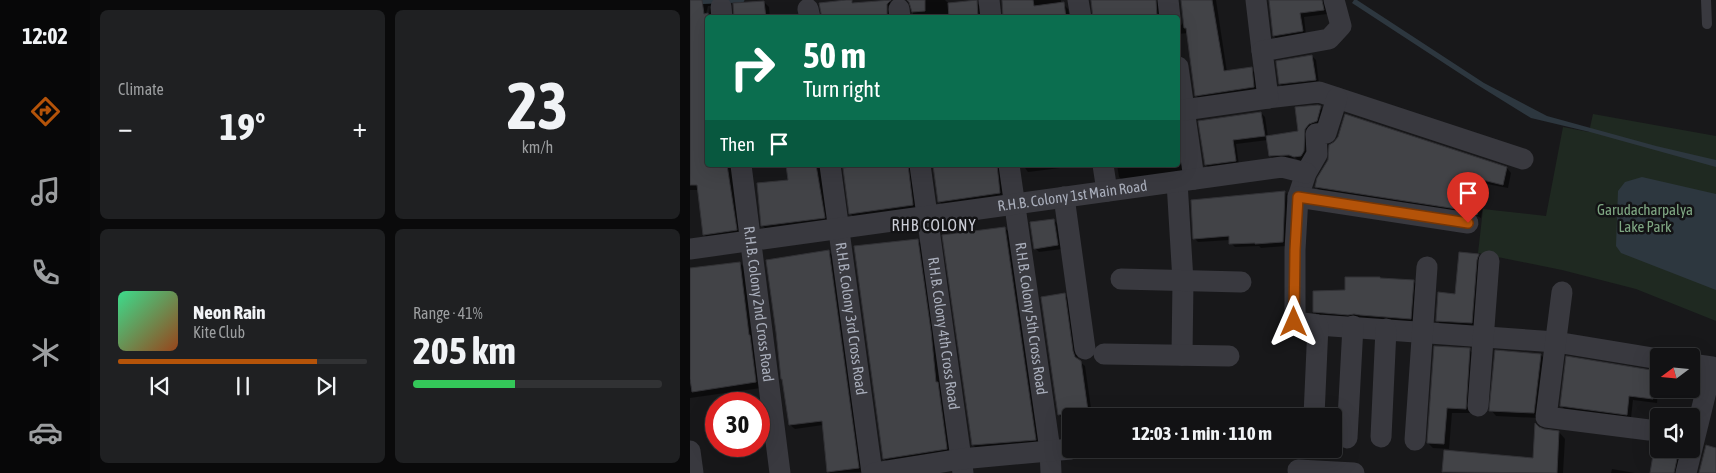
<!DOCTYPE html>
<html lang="en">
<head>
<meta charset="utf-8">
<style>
  body { margin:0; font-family:"Asap Condensed",sans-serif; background:#1f2022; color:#f1f3f6; height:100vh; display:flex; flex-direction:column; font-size:19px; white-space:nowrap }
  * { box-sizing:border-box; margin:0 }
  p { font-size:16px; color:#9c9ea0 }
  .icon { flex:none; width:28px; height:28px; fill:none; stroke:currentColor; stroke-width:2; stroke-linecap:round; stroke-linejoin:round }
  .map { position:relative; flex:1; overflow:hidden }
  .sheet { display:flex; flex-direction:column; gap:10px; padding:10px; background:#0a0a0b; width:600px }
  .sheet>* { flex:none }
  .guide { position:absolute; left:15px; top:15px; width:475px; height:152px; border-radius:5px; box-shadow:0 5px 20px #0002,0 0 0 1px #313234; background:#0b6e4f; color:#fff; overflow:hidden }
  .needle { width:32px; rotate:254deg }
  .fabs { position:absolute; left:960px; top:348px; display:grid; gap:10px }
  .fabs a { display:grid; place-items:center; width:50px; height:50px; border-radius:5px; background:#121214; box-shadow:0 5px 20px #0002,0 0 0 1px #313234; font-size:25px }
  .speed { position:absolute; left:15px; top:392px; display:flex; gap:10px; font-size:25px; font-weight:700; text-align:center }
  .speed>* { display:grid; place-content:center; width:65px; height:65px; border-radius:50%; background:#121214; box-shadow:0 5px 20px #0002,0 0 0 1px #313234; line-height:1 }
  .speed .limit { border:8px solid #d22; background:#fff; color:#111 }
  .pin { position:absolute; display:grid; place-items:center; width:42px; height:42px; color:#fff; margin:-51px -21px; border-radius:50% 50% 50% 0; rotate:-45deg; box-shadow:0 0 5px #0007 }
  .pin .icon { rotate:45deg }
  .me { position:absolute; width:55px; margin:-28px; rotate:0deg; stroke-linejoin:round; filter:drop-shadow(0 0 4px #0008) }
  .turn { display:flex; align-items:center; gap:18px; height:105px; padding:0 15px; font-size:22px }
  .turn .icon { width:65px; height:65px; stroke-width:2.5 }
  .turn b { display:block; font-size:35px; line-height:42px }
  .then { display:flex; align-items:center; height:48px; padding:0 15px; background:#0003; gap:10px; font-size:19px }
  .big { font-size:38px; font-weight:700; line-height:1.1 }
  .sheet .widget { flex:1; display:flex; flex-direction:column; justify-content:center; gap:8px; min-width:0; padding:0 18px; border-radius:8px; background:#1f2022 }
  .sheet .dial { align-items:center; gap:0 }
  .dial b { font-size:65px; line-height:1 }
  .song { display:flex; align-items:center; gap:15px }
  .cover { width:60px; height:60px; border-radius:8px; background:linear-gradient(135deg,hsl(150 70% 55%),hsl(20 70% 35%)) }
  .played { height:5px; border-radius:2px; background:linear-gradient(90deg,#b45309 80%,#313234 80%) }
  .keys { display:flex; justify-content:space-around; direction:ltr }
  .heat { display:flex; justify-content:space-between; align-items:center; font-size:28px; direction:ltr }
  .charge { height:8px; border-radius:4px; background:linear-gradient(90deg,#34c759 41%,#313234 0) }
  .sheet .tiles { flex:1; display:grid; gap:10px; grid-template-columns:repeat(2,1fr) }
  .trip { position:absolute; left:372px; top:408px; width:280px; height:50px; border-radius:5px; background:#121214; box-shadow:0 5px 20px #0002,0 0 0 1px #313234; font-weight:700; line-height:50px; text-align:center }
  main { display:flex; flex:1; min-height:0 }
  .dock { display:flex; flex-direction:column; width:90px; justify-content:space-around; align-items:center; background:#070708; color:#9c9ea0 }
  .dock .icon { width:35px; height:35px }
  .dock .selected { color:#b45309 }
  .dock b { font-size:22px; color:#f1f3f6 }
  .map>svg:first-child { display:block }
</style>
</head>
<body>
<main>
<nav class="dock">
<b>12:02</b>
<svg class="icon selected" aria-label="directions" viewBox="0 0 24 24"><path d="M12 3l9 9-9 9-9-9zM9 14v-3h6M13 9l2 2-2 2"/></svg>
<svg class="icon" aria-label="music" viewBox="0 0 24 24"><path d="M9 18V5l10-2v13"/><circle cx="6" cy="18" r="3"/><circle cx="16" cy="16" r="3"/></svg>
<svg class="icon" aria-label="phone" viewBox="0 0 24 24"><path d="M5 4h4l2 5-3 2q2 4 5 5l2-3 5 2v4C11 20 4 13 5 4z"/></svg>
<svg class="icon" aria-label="climate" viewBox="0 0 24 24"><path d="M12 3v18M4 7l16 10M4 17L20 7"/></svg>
<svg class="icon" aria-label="car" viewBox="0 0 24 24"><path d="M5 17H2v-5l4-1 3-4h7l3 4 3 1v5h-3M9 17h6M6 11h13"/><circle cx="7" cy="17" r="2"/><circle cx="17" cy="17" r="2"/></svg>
</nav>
<section class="sheet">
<div class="tiles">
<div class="widget"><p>Climate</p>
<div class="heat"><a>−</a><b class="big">19°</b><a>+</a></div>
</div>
<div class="widget dial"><b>23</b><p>km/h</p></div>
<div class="widget">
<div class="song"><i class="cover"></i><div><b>Neon Rain</b><p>Kite Club</p></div></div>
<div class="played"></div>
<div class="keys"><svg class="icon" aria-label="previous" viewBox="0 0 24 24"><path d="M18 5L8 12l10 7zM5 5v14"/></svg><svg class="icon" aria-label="pause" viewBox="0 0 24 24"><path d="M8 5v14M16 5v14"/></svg><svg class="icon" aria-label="next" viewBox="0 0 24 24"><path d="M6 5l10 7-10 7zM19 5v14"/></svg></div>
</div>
<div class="widget"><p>Range · 41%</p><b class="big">205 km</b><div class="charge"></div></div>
</div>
</section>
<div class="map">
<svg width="1026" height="473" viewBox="0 0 1026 473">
  <rect width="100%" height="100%" fill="#18181a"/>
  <path fill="#1f2921" d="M903 114 1026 136V321L946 289 872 270 788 253 793 209 856 216 873 127 899 132Z"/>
  <path fill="#2d373f" d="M664 0H667L794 83 857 116 966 146 1026 160V167L900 132 841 118 786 84 662 3Z
    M952 177 1026 194V290L931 253 926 246 928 191 935 182Z"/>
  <path fill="#0007" fill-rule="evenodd" d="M20 0H33L24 18H18V165H42L51 235 19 239 14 234 9 190H0V5L21 2ZM18 6H20L19 14H16Z
    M41 0H47V4L74 2 79 7 80 18H46L43 0Z
    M228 0H255L259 4 286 2 291 7 292 18H223V7Z
    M313 0H371V4H373L378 9 380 18H315Z
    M402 0H471L472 18H405Z
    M492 0H526L537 72 561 69 566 74 568 92 511 100 506 95 498 33 489 34 488 33V29L493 23Z
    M580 0H637V14L614 17 616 35 588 40 584 36Z
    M162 1 165 4 200 2 204 6 201 18H133Z
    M622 56 626 60 629 84 594 88 590 84Z
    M628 106 635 111 616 160 610 161 605 158 584 160 580 156 578 140 546 144 549 165 520 169 516 165 571 113 575 117 578 137 610 132Z
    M488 130 494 173 433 181 429 177 427 165H488Z
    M97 165H134L139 222 78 231 73 226 99 181Z
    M154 165H223L227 210 166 219 161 214Z
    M244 165H312L315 198 254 206 249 201Z
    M333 165H370V168L338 172Z
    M817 168 821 173 818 188 797 184 791 218 785 215 630 191 626 187Z
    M595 192 599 196 596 246 571 248 569 246 545 247 541 243 540 240 508 242 504 238Z
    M364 220 368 225 372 249 349 252 345 248Z
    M315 228 319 232 350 444 287 449 283 445Z
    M227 240 232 245 250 386 252 388 261 453 198 463 194 458Z
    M139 252 143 256 172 472 140 473 139 471 133 425 105 429 100 425Z
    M788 255 792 259 786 327 751 325 747 320 766 295Z
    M50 263 56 269 71 388 0 398V270Z
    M691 280 723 281 727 285 725 323 628 316 624 311 656 292Z
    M374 295 379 299 387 356 389 361 395 366 402 415 381 416V418L373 419 369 415Z
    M779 350 785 355 781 413H762L759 449 743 448 738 443Z
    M806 352 851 355 857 361 849 418 806 416 801 410Z
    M966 372 969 375 967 403 943 400 941 418 876 410 871 406Z
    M849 429 869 432 875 439 873 473H755L753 472 844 460Z
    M965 446 969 447V449L989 450 995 456 990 473H961Z
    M922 469 945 473H921Z"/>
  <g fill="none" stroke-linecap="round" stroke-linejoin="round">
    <path stroke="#2d373f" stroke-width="5" d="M0 2 52 0"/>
  </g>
  <path fill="#424347" stroke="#323236" d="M0 0H12L14 14 18 13V165H37L47 230 13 235 7 185H0Z
    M156 0H162V3L201 0 197 4V15H195V18H132L129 3Z
    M217 0H235V11L222 12 219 2Z
    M287 0 288 18H259L258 3Z
    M312 0H343L344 6 374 2 376 18H313Z
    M401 0H466L467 18H403Z
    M491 0H522L534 71 562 67 564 87 505 96 496 28H494Z
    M579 0H632L634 10 610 13 613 31 583 36Z
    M74 1 76 18H44L43 3Z
    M622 55 626 80 589 84 586 61Z
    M628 105 631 106 627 121 619 124 615 129 614 151 611 156 604 157 599 155 579 156 576 136 608 131 605 107Z
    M571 112 575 136 543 140 546 161 515 165 508 121Z
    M655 114 817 167 813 185 793 180 787 215 780 211 625 187 627 178 638 160 639 145 644 142 648 137Z
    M96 165H126L135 218 71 226 67 183 98 180Z
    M177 165H218L223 205 159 214 153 168Z
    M243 165H307L310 193 248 202Z
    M595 191 593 242 565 244V243L539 244V236L503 239 501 200Z
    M364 219 368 245 344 249 340 222Z
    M315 227 346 440 282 445 252 235Z
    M228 239 241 331 246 382H248L257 449 193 459 164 246Z
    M139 250 169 468 137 472 132 421 99 425 92 379H91L86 332 76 260Z
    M769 252 789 254 787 260 782 323 746 321 748 292 765 294Z
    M50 262 59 335H60L66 382 2 392 0 379V268Z
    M655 277H690V278L724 280 721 319 670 315 664 314 658 315 623 312V291L655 290Z
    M375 293 383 351 385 357 391 361 398 411 368 415 351 297Z
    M744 346 780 348 776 409 757 408 754 444 737 443Z
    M805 350 851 354 844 413 799 411Z
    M876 356 967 371 963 399 939 396 937 415 870 406Z
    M845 423 849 427 854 429 869 431 867 473 752 472 754 450 843 458Z
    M1016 445 1026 448V473H1009Z
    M964 449H989L984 473H960Z"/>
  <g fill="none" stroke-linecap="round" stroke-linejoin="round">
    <path stroke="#39393f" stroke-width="10" d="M1016 0 1017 24"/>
    <g stroke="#39393f" stroke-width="21">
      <path d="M299 0 301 18"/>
      <path d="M388 0 391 18"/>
      <path d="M478 0 480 18"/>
      <path d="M566 0 572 51"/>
      <path d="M31 7 32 18"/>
      <path d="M118 9 120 18"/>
      <path d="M209 9 210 18"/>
      <path d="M488 67 504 179"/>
      <path d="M578 98 629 92 833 159"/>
      <path d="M647 98 636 133 626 134 627 154 616 173 608 197 605 250V322L628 325 866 342 969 359"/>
      <path d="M494 110 578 98 572 51 639 39 651 26 644 0"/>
      <path id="s1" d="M51 165 90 473"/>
      <path id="s2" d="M140 165 182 473"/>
      <path id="s3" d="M230 165 273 473"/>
      <path id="s4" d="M319 165 360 450 361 473"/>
      <path d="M413 165 417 191"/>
      <path d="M487 182 493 281 492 355"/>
      <path d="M374 197 395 349"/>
      <path d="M608 197 778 223"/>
      <path id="s5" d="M0 249 592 167 616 173"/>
      <path d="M431 279 551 282"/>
      <path d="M872 292 856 417 959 430"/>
      <path d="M414 354 539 356"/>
      <path d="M788 406 799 261"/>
      <path d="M624 416 628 325"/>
      <path d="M691 437 696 329"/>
      <path d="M657 438 663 326"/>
      <path d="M725 440 737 267"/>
      <path d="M0 451 3 473"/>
      <path d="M608 470 664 473"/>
      <path d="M184 473 271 459 381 449"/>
      <path d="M996 473 1022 367 1001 364"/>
    </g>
  </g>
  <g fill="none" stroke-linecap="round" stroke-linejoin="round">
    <defs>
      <path id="route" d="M604 322 605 250 608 197 778 223"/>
    </defs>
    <use href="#route" stroke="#753606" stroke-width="12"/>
    <use href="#route" stroke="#b45309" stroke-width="9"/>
  </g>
  <g text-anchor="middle" stroke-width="5" stroke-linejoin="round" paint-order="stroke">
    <g font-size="15" fill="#a9aebb" stroke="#131315">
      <text dy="5" stroke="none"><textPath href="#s5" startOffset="386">R.H.B. Colony 1st Main Road</textPath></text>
      <text dy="5" stroke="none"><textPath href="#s1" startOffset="140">R.H.B. Colony 2nd Cross Road</textPath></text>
      <text dy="5" stroke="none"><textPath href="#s2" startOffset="155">R.H.B. Colony 3rd Cross Road</textPath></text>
      <text dy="5" stroke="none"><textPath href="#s4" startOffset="155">R.H.B. Colony 5th Cross Road</textPath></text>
      <text dy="5" stroke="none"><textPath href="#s3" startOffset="170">R.H.B. Colony 4th Cross Road</textPath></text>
    </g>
    <g font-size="15" fill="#7fa783" stroke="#131315">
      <text x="955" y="215">Garudacharpalya<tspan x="955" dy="17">Lake Park</tspan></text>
    </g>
    <g font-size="16" letter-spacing="1" fill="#cbcdd6" stroke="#131315">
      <text x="244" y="231">RHB COLONY</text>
    </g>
  </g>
</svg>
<div class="fabs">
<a><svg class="needle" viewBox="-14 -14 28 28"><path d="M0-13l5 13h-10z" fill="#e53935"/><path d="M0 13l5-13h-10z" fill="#9c9ea0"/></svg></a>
<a><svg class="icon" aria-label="sound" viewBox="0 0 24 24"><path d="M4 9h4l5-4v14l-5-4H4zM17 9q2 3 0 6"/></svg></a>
</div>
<div class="speed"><div class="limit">30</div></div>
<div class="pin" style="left:778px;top:223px;background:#d93025"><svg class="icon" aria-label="arrive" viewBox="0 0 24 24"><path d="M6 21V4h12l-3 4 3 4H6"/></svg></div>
<svg class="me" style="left:604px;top:322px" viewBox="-20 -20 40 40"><path d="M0-17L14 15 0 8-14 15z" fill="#b45309" stroke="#fff" stroke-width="4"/></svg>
<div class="trip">12:03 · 1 min · 110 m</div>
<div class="guide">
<div class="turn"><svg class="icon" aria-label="right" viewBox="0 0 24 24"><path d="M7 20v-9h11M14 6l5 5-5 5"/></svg><div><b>50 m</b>Turn right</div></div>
<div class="then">Then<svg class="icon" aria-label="arrive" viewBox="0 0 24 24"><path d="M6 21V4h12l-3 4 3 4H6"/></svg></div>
</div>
</div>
</main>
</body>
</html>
